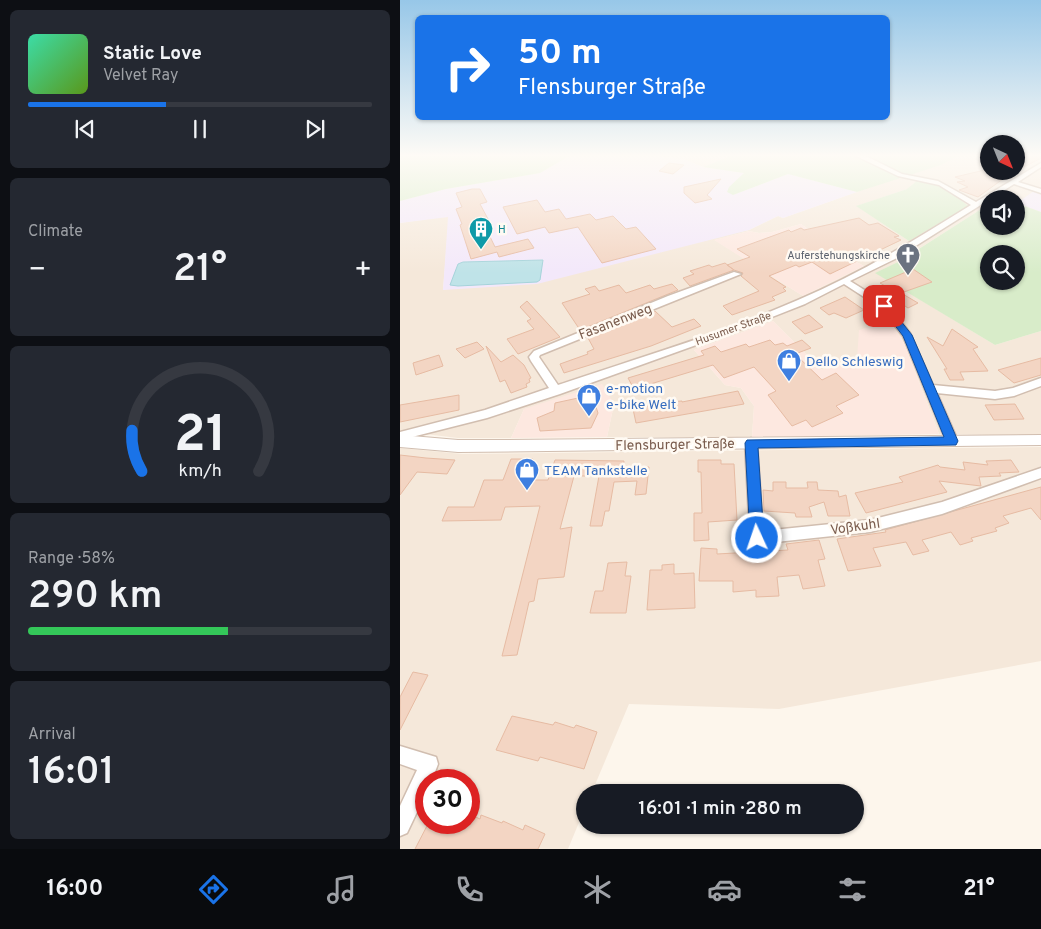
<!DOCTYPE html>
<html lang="en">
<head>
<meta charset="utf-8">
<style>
  body { margin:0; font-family:Overpass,sans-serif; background:#242831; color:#f1f3f6; height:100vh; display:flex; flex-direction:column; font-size:19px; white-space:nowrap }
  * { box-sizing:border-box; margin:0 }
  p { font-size:16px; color:#9ea1a6 }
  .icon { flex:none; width:28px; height:28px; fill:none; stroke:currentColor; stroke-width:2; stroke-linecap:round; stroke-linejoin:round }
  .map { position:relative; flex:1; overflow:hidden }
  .panel { display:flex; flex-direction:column; gap:10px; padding:10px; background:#0d0f14; width:400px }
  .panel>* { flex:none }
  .hud { position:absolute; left:15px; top:15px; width:475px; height:105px; border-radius:8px; box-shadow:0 1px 4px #0004; background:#1a73e8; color:#fff; overflow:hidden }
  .needle { width:32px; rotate:137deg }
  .buttons { position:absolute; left:580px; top:135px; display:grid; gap:10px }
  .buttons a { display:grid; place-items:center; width:45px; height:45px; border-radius:50%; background:#171b24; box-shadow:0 1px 4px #0004; font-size:25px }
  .speed { position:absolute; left:15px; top:769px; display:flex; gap:10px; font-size:25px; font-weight:700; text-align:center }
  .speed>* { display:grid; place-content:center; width:65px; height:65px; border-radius:50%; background:#171b24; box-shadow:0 1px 4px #0004; line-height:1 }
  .speed .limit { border:8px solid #d22; background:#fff; color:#111 }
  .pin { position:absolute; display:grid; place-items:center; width:42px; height:42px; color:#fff; margin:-21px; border-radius:10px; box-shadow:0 2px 8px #0006 }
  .me { position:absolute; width:55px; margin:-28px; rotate:357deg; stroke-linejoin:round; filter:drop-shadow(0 0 4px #0008) }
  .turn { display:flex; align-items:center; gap:18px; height:105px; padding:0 20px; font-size:22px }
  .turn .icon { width:65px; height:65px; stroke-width:2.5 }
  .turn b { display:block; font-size:35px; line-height:42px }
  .big { font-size:38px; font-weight:600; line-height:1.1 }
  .panel .card { flex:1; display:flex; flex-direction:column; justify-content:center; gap:8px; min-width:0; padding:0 18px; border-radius:8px; background:#242831 }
  .panel .dial { align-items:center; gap:0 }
  .dial svg { height:130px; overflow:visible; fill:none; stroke:#363941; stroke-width:7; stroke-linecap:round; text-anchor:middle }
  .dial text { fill:#f1f3f6; stroke:none }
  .song { display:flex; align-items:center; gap:15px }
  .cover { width:60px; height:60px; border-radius:8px; background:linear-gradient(135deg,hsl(160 70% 55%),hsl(90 70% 35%)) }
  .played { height:5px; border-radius:2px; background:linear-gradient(90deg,#1a73e8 40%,#363941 40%) }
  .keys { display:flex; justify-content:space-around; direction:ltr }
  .heat { display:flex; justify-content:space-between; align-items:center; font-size:28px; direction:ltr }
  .charge { height:8px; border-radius:4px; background:linear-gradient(90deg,#34c759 58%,#363941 0) }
  .trip { position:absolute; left:176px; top:784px; width:288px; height:50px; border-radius:25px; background:#171b24; box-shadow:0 1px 4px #0004; font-weight:600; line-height:50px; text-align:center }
  .tab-bar { display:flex; height:80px; justify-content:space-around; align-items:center; background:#090b0e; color:#9ea1a6 }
  .tab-bar .icon { width:35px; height:35px }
  .tab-bar .current { color:#1a73e8 }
  .tab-bar b { font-size:22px; color:#f1f3f6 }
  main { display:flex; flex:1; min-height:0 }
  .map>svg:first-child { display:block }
</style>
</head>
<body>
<main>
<section class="panel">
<div class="card">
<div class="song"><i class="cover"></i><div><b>Static Love</b><p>Velvet Ray</p></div></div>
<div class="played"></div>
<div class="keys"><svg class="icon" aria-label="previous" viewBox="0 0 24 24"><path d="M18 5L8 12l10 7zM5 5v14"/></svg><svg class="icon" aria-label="pause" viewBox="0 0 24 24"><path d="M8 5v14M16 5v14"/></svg><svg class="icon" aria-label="next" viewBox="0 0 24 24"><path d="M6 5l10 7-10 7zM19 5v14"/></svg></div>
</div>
<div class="card"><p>Climate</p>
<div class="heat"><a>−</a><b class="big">21°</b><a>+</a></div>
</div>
<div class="card dial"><svg viewBox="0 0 100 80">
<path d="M14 69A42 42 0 1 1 86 69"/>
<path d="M14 69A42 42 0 0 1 8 44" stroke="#1a73e8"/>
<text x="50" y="56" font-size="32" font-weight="700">21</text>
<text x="50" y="72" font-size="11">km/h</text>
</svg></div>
<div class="card"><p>Range · 58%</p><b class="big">290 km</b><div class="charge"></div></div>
<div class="card"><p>Arrival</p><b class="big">16:01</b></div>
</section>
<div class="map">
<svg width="641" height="849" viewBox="0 0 641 849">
  <rect width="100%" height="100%" fill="#fdf6ec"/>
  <path fill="#f5e8da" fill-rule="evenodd" d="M253 155H333L303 167 286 160Z
    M560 155H589V171H616V155H641V212L616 203V199L600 197 589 199V204L500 261 476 273 595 345 641 331V436L539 434 504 343 490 322 457 359 422 370 373 321 294 350 325 385 341 388 354 406 352 437H207L214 404 124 409 111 438H58L0 431V223L49 216 43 290 349 230 378 216 383 218 496 178 541 165ZM507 189 509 241 457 206ZM401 224 447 257 464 266 403 296 315 240 349 231 359 233 372 232Z
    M641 447V661L379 709 229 704 192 792H185V808L168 849H0V448L62 454ZM26 780H69V822H26Z"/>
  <path fill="#fde8e0" d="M401 224 447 257 464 266 403 296 314 240 349 231 359 233 372 232Z
    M373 321 422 370 457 359 459 330 490 321 504 343 539 434 352 437 354 406 341 388 325 385 294 350Z
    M202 384 214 404 207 437 111 438 124 409Z"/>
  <path fill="#f3e8fa" d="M171 155H253L286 160 303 167 344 173 333 195 388 174 457 192 383 218 378 216 349 230 137 284 43 290 48 217 0 223V201L46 189 140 173Z
    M634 191 641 194V212L617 203Z"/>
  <path fill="#d8ecc9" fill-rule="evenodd" d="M0 155H171L140 173 46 189 0 201Z
    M333 155H560L541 165 457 192 388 174 333 195 327 192 329 187 344 173 303 167Z
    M518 180C541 183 551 191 568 206L509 241 456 206 507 189Z
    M616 203 641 212V331L595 345 475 273 500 261 589 204V226H616ZM589 254H616V281H589Z"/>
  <path fill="#bfe3e8" stroke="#a5d3da" d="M143 260 140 280 137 282 58 286 50 285 58 264 63 262Z"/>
  <path fill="#f3d5c3" stroke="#e6bba3" d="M616 155H641V158L616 171Z
    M269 163 284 165 273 174 259 171Z
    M589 169V171H614L578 197 559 190 568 187 557 182 565 181 555 177Z
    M321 179 307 195 312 199 295 203 284 193V187Z
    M72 189H80L87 202 80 204 88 219 82 220 95 247 128 239 134 248 99 257 97 252 71 259 60 225 62 224 56 209 62 207 56 193Z
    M137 200 145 212 159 209 166 219 190 214 196 220 213 216 226 229 236 227 256 249 202 263 178 227 149 233 145 227 117 234 103 207Z
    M459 218 469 225 478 223 499 236 494 237 501 240 430 274 412 262 399 267 396 265 369 276 386 287 383 288 386 291 372 297 375 300 332 315 323 306 359 291 341 276 343 273 334 270 327 265 350 257 337 249 389 230 391 232 401 228 404 230Z
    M325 263 334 270 290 286 283 278 294 274 290 271 309 265 312 267Z
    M513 269 532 282 501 293 518 303 508 308 484 292 487 287 480 283Z
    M272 284 278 290 180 330 162 303 190 294 185 289 195 286 199 291 219 285 226 293 250 285 254 289Z
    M445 297 464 310 446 318 434 313 429 315 420 308Z
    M127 301 160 337 118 354 107 339 134 329 127 321 131 319 120 307Z
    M255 311 272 327 294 319 301 326 251 346 164 373 160 364 188 354 187 352 194 349 188 338Z
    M409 315 423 327 405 334 392 322Z
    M552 329 578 347 573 349 588 371 560 372 564 380H550L544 369H547L527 337 543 346Z
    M370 340 375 345 383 343 387 346 402 340 411 348 395 354 422 380 436 373 459 395 436 406 443 413 412 427 406 420 392 426 368 395 376 391 354 367 324 378 313 365 234 389 228 378 304 355 301 351 315 346 321 352 346 344 349 347Z
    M77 342 84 349 65 358 56 349Z
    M86 346 101 362 113 355 124 365 131 378 129 379 130 382 126 384 127 387 111 393 105 380 100 382Z
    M39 355 43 366 16 375 13 363Z
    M641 358V375L614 383 598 370Z
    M338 391 344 404 236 423 233 409 267 402 282 401V402Z
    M59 395V410L0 422V405Z
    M192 395 198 413 191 428 140 431 137 418 154 411 155 403Z
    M615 404 624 419 594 420 585 405Z
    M0 455 26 458 55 460 47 474 17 472 0 495Z
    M111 459H133L126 480H148L155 460 224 461 223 467H249L246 494 235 495 237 481 214 482 209 511H205L202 526H190L199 476H174L160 529 172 527 164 577 138 579 134 601 129 602 117 655 102 656 140 506 105 507 101 520 42 521 48 507H74L84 480H103Z
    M298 460H321V464H334L337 520 308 522 309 540 294 541V513H302L301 472H298Z
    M611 460 619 472 599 473 601 476 579 477 581 486 539 481 547 492 466 513 455 493 503 482 499 477 538 465 540 467 565 470 563 462 588 465 586 461Z
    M373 482H386V488H408L407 482H417L418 490 438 491 439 497 446 495 450 516H428L424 502 409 507 412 517H396L395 513 364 511 363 490 373 491Z
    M641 487V520L631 508 603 516 609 523 595 528 597 531 571 538 573 541 560 545 551 532 522 540 529 551 513 555 506 542 473 548 481 566 448 571 437 539 486 532 485 530Z
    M419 540 425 559 418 560 425 586 403 589 399 575 377 577 379 596 356 597V590L333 592V581H299L301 548 317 549V554L388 550 386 544Z
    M227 562 225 576H231L226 613H190L195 591H203L208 563Z
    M274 564V574L294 573 295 608 247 610 250 570H262V565Z
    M13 672 28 675 0 730V697Z
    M112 716 153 725 155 722 174 728 176 725 197 732 184 769 140 757 138 761 96 750Z
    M69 814 80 819 81 815 102 823 103 821 123 830 125 825 145 834 138 849H15L29 822H69Z"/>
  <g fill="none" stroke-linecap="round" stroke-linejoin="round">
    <defs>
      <path id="minor" d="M454 155H464L502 174 538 181 576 202 641 163V167L618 182 641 189V193L614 184 495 259 450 281 487 304 510 333 533 385 595 391 613 388 641 378V386L614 396 595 399 537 393 558 441 556 444H548L546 441 503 336 481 308 444 284 405 304 349 326 160 394 87 418 0 440V432L85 410 149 388 131 361 129 357 134 351 268 296 334 272 341 274 140 355 139 357 158 385C238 358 320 334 398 300 459 274 515 240 571 205L539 185 498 176Z
        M351 438 355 440 357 443 363 531 470 520 542 502 641 468V478L542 514 470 532 357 544 352 542 350 538 345 443 347 440Z
        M0 746 36 757 38 764 32 780H26V793L7 833 0 836V806L17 770 0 764Z"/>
      <path id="tertiary" d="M0 435 58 440H107L641 435V445L58 452 0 447Z"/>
    </defs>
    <use href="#minor" stroke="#d1beb0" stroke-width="3"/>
    <use href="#tertiary" stroke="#d1beb0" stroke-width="2"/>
    <use href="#minor" fill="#fff" fill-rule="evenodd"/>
    <use href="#tertiary" fill="#fff" fill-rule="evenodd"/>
  </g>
  <linearGradient id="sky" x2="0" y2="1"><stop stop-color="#97c7e8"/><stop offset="0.57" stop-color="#fefbf6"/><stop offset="1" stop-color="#fefbf6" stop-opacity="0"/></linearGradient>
  <rect width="641" height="273" fill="url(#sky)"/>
  <path fill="#1a73e8" stroke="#114b97" d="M484 304 488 305 512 335 558 441 556 445 358 448 364 538 362 543 357 545 352 543 350 538 345 443 347 440 544 437 503 336 480 306Z"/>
  <defs>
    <symbol id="building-pin" viewBox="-11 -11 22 30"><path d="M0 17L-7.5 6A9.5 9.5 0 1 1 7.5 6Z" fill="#0f9aa8" stroke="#fffaf3"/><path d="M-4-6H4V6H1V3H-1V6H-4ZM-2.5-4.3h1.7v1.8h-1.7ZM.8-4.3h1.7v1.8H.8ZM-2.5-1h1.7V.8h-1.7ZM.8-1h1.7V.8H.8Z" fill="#fff"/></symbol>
    <symbol id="church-pin" viewBox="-11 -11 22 30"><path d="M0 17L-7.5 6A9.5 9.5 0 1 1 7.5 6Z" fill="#6b7280" stroke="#fffaf3"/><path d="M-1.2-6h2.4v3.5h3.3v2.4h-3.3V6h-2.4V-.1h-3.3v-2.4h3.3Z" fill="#fff"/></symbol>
    <symbol id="shop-pin" viewBox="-11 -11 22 30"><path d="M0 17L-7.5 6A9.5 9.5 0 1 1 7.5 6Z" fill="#3f7fe0" stroke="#fffaf3"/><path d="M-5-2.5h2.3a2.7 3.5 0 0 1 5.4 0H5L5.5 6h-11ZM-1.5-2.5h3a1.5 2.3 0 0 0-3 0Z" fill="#fff"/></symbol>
  </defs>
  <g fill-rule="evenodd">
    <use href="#building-pin" x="67" y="215" width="28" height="38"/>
    <use href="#church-pin" x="494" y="241" width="28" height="38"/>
    <use href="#shop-pin" x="375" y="347" width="28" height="38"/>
    <use href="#shop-pin" x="175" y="382" width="28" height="38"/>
    <use href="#shop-pin" x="113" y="456" width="28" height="38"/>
  </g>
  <g text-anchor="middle" stroke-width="5" stroke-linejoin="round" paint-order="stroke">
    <g font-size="11" fill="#0d838f" stroke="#fffaf3" text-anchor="start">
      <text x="98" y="233">H</text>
    </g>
    <g font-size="11" fill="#5b616d" stroke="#fffaf3" text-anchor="end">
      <text x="490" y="259">Auferstehungskirche</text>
    </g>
    <g font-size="11" fill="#7a5c4d" stroke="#fffaf3">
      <text transform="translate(333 328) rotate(-20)" y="4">Husumer Straße</text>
    </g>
    <g font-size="14" fill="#7a5c4d" stroke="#fffaf3">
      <text transform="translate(215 321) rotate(-21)" y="5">Fasanenweg</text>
      <text transform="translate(275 444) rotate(-1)" y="5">Flensburger Straße</text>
      <text transform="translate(455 526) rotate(-8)" y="5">Voßkuhl</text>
    </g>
    <g font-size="14" fill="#366cbe" stroke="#fffaf3" text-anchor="start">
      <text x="406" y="366">Dello Schleswig</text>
      <text x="206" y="393">e-motion<tspan x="206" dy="16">e-bike Welt</tspan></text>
      <text x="144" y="475">TEAM Tankstelle</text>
    </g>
  </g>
</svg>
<div class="buttons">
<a><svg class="needle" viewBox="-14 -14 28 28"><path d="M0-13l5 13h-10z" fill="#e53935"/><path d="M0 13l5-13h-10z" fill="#9ea1a6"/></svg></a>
<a><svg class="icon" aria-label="sound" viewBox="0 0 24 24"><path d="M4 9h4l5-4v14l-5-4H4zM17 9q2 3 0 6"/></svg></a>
<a><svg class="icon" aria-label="search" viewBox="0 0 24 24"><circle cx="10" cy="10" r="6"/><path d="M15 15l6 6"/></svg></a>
</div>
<div class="speed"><div class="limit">30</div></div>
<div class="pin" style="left:484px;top:306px;background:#d93025"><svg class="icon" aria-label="arrive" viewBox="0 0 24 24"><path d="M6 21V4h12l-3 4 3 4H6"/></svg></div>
<svg class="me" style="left:357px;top:538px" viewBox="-20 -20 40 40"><circle r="17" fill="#1a73e8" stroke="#fff" stroke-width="3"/><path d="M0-11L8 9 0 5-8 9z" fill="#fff"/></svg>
<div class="trip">16:01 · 1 min · 280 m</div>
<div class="hud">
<div class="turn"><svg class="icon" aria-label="right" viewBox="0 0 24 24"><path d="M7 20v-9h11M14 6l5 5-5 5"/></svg><div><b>50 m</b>Flensburger Straße</div></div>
</div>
</div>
</main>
<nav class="tab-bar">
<b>16:00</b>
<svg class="icon current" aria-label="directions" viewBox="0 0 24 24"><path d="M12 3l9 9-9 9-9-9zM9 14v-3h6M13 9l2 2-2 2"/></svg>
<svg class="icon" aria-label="music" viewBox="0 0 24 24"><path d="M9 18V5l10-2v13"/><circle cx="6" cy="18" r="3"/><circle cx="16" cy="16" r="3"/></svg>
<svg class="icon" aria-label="phone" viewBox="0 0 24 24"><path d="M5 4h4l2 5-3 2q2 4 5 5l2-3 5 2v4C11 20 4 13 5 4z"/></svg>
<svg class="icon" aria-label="climate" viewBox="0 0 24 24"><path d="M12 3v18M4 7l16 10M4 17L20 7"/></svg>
<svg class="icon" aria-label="car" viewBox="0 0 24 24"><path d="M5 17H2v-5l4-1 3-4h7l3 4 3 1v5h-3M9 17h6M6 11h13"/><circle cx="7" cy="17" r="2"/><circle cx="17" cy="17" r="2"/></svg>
<svg class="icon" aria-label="filters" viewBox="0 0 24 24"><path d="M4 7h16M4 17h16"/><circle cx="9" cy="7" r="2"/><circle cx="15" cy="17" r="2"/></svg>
<b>21°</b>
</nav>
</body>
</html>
